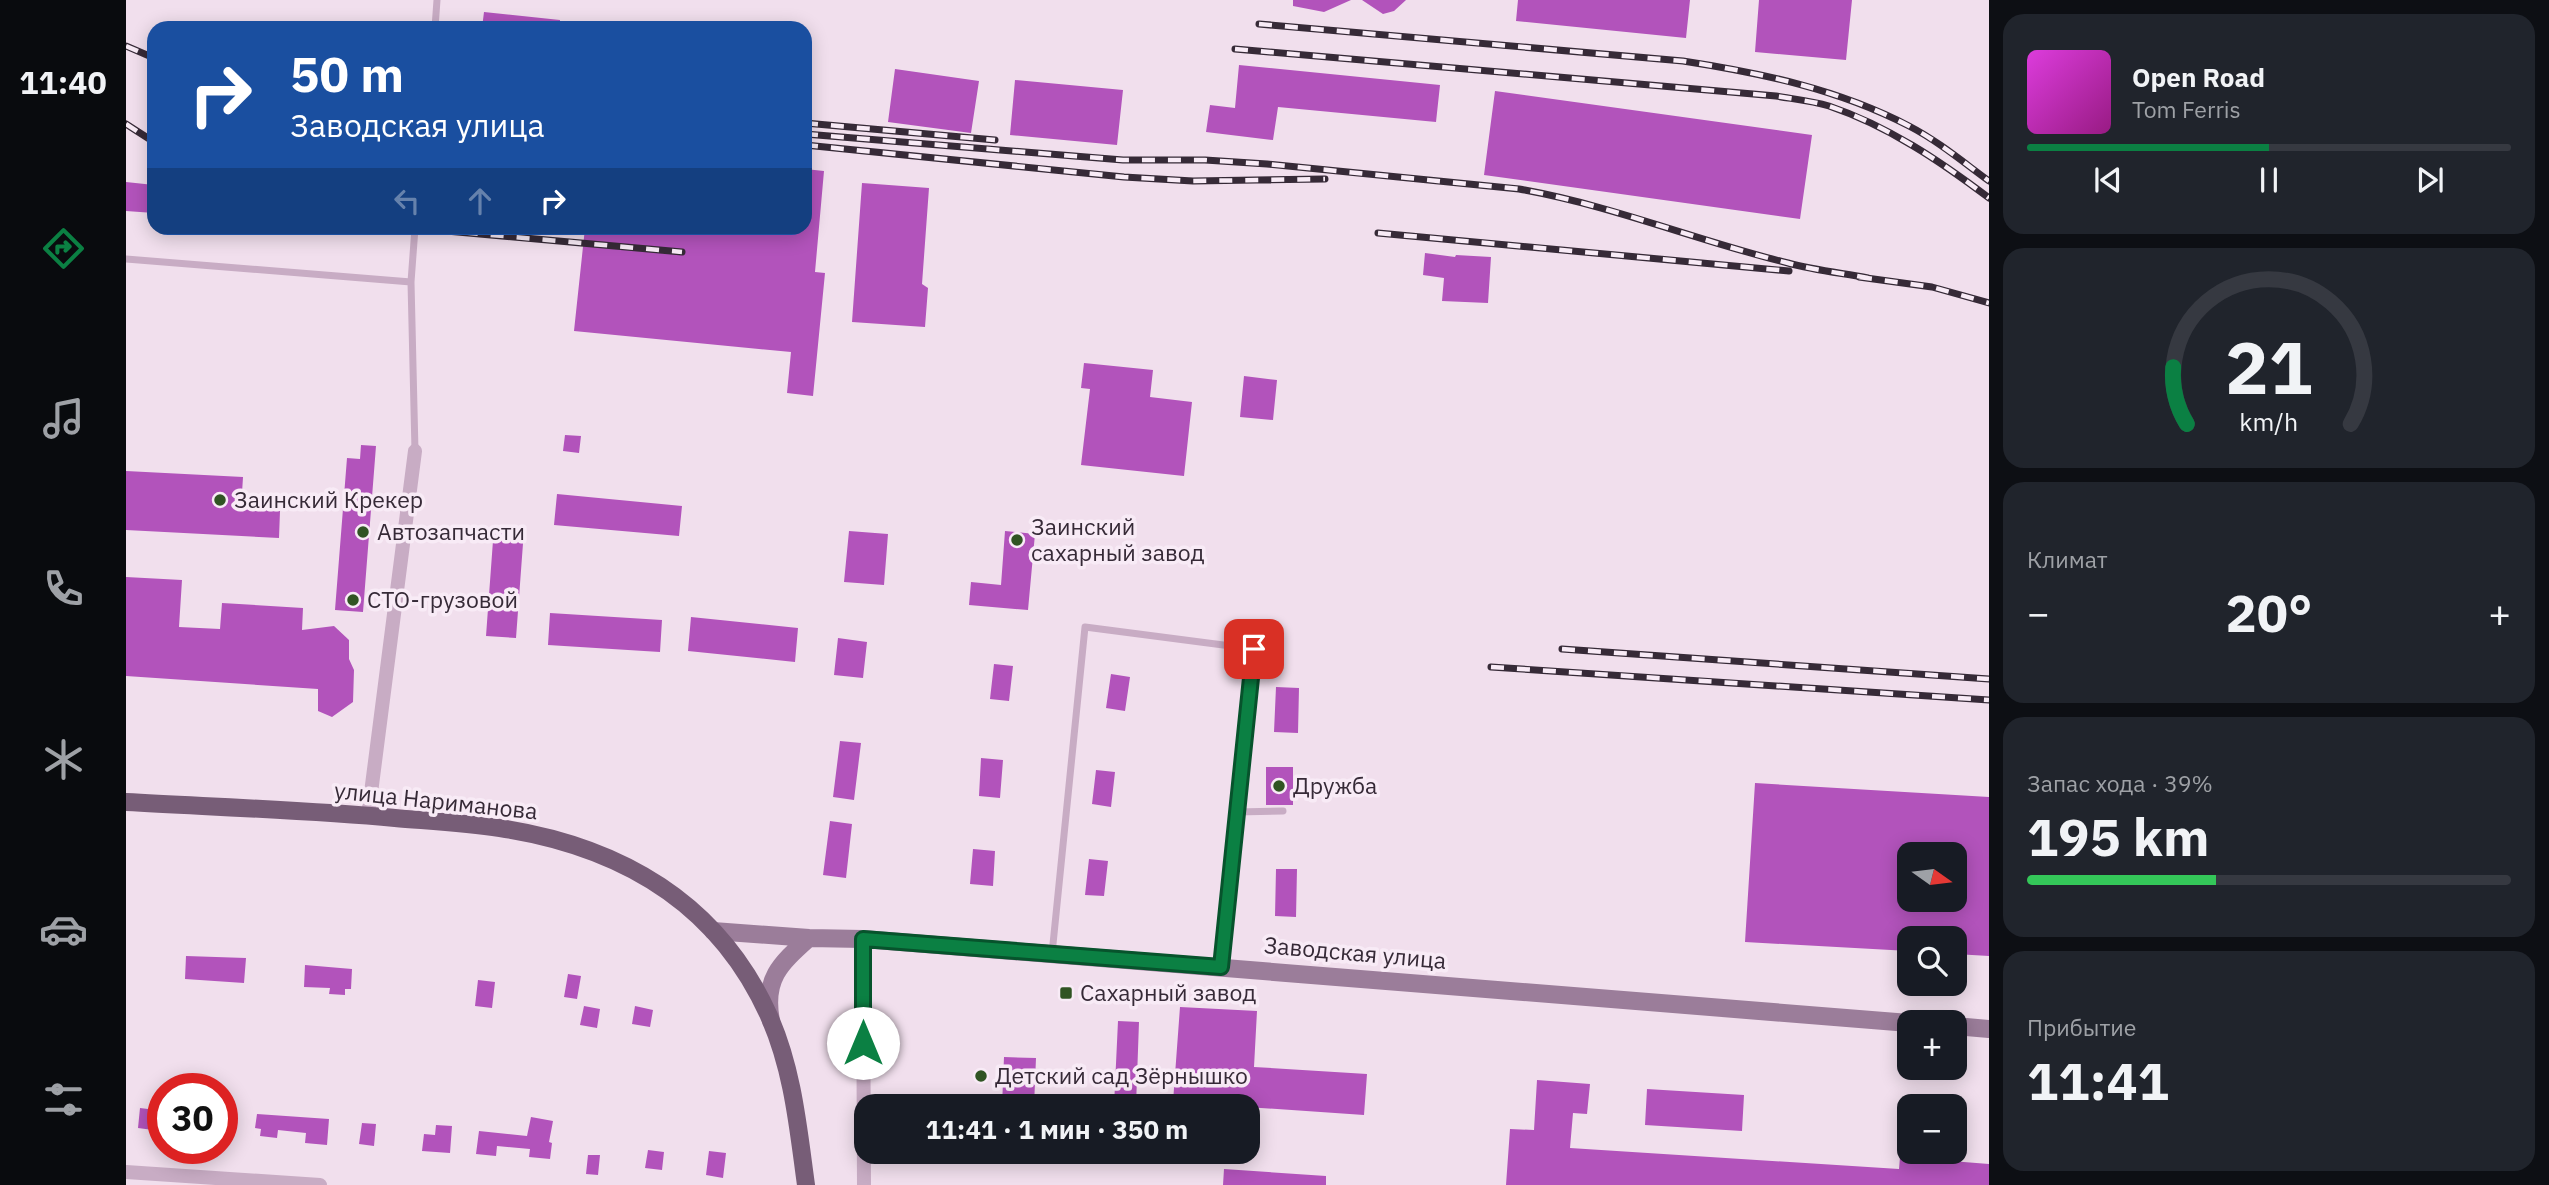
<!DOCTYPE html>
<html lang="ru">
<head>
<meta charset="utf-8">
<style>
  body { margin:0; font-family:"IBM Plex Sans",sans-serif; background:#20242c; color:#f1f3f6; height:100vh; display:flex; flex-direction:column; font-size:26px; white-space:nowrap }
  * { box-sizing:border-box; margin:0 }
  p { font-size:23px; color:#9ea1a6 }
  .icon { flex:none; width:38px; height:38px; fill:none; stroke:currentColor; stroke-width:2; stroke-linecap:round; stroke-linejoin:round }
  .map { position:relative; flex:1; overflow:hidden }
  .panel { display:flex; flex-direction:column; gap:14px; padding:14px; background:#0d0f14; width:560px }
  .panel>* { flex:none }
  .banner { position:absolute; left:21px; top:21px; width:665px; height:214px; border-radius:21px; box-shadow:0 4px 18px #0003; background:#1a4fa0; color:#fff; overflow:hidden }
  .needle { width:46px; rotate:104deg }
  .tools { position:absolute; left:1771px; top:842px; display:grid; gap:14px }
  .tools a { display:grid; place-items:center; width:70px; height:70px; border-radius:14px; background:#171b24; box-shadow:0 4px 18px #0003; font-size:35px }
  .speed { position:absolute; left:21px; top:1073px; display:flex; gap:14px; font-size:35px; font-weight:700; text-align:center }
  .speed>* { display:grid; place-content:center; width:91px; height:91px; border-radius:50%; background:#171b24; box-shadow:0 4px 18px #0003; line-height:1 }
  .speed .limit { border:10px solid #d22; background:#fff; color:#111 }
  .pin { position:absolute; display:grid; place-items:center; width:60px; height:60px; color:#fff; margin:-30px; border-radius:14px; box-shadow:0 4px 10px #0006 }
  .me { position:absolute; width:77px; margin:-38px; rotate:0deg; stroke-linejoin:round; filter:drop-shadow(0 0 5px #0008) }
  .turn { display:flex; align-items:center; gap:24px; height:147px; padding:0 28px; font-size:32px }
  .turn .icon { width:91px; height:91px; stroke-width:2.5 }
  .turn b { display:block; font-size:49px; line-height:60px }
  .lanes { display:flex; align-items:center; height:66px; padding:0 28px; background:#0003; justify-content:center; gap:35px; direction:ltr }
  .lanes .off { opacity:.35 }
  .big { font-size:52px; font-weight:800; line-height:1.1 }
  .panel .card { flex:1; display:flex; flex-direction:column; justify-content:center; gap:10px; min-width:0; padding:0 24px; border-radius:21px; background:#20242c }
  .panel .dial { align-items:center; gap:0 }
  .dial svg { height:182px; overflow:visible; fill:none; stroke:#363941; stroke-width:7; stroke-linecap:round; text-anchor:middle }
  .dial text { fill:#f1f3f6; stroke:none }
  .song { display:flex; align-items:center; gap:21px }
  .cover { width:84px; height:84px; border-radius:10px; background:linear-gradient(135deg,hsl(300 70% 55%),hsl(310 70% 35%)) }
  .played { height:7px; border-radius:4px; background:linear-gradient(90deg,#0b8043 50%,#363941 50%) }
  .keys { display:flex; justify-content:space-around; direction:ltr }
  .heat { display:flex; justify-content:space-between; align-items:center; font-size:38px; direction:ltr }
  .charge { height:10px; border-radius:5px; background:linear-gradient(90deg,#34c759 39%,#363941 0) }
  .trip { position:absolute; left:728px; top:1094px; width:406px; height:70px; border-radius:21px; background:#171b24; box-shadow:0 4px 18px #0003; font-weight:800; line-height:70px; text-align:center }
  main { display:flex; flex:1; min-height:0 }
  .menu { display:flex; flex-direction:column; width:126px; justify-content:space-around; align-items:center; background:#090b0e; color:#9ea1a6 }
  .menu .icon { width:49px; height:49px }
  .menu .on { color:#0b8043 }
  .menu b { font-size:32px; color:#f1f3f6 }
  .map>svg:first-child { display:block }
</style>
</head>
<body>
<main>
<nav class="menu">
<b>11:40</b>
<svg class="icon on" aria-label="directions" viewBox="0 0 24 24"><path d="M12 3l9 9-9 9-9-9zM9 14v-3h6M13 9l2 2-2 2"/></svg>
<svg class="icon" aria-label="music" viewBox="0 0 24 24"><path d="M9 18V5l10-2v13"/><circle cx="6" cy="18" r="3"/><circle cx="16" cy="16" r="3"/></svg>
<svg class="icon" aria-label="phone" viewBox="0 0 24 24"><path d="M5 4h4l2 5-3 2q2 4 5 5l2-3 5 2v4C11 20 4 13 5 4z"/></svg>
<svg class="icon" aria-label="climate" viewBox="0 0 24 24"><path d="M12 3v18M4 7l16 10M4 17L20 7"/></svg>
<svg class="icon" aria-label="car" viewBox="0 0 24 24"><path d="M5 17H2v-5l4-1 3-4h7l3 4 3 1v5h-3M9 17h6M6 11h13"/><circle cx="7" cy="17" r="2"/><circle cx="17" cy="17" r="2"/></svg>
<svg class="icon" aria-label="filters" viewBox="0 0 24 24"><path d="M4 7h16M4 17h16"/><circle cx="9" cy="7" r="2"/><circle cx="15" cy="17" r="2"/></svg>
</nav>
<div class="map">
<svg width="1863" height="1185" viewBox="0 0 1863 1185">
  <rect width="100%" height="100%" fill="#f1dfed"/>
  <path fill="#b253bb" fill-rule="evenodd" d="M1167 0H1225L1198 12 1167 6Z
    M1236 0H1280L1268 11 1257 14Z
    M1392 0H1564L1560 38 1390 21Z
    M1633 0H1726L1720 60 1629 52Z
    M358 12 434 20V28H356Z
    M1113 65 1314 85 1310 122 1152 107 1147 140 1080 132 1084 105 1109 108Z
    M769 69 853 81 845 133 762 122Z
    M889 80 997 90 991 145 884 135Z
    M1369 91 1686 135 1674 219 1358 175Z
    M679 169 698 171 689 272 699 273 687 396 661 393 665 352 448 331 459 228H679Z
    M0 182 28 185V213L0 211Z
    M736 183 803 188 796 284 802 288 799 327 726 322Z
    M1299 253 1329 257 1330 255 1365 257 1362 303 1316 301 1318 278 1297 275Z
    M958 363 1027 370 1024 397 1066 402 1058 476 955 465 964 389 955 388Z
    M1118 376 1151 380 1147 420 1114 417Z
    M439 435 455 436 453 453 437 451Z
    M235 445 250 446 237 612 209 610 221 458 234 459Z
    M0 471 117 477 115 509 154 511 153 538 0 530Z
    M431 494 556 506 553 536 428 525Z
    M368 527 398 530 390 638 360 636Z
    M723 531 762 534 758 585 718 582Z
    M879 531 909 534 902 610 843 605 845 582 875 585Z
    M0 577 56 580 53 627 94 629 96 603 177 608 176 630 208 626 223 640V659L228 670 227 702 206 717 192 711V689L0 676Z
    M424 613 536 620 534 652 422 645Z
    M565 617 672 628 669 662 562 651Z
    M712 638 741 642 737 678 708 675Z
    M868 664 887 666 883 701 864 699Z
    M985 674 1004 677 999 711 980 708Z
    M1150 687 1173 688 1172 733 1148 732Z
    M714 741 735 743 728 800 707 797Z
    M855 758 877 760 874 798 853 796Z
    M1140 767H1167V805H1140Z
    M970 770 989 772 985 807 966 804Z
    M1629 783 1863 797V956L1829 954V938H1783V951L1619 942ZM1783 854H1829V900H1783Z
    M704 821 726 824 720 878 697 875Z
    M847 849 869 851 867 886 844 884Z
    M963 859 982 861 978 896 959 895Z
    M1150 869H1171L1170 917 1149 916Z
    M60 956 120 958 118 983 59 979Z
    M179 965 226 969 225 989H219V995L203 994 204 988 178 987Z
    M442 974 455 976 451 999 438 997Z
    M352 980 369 982 366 1008 349 1006Z
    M458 1006 474 1009 471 1028 454 1025Z
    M509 1006 527 1010 524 1027 506 1024Z
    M1054 1007 1131 1011 1128 1067 1241 1074 1238 1115 1047 1102Z
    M992 1021 1013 1022 1010 1106H988Z
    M878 1057 910 1058 908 1106H876Z
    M1411 1080 1464 1084 1461 1114 1447 1113 1444 1148 1773 1169 1774 1157 1863 1164V1185H1380L1384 1129 1408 1130Z
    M1521 1089 1618 1095 1616 1131 1519 1125Z
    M14 1108 30 1110 27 1130 12 1128Z
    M131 1114 203 1119 201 1145 179 1143 180 1133 152 1130 151 1138 134 1136 135 1129 129 1128Z
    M405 1117 427 1121 423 1142 426 1143 424 1159 403 1157 404 1149 371 1146 370 1156 350 1154 353 1131 401 1136Z
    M236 1123 250 1124 248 1146 233 1144Z
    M310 1125 326 1126 324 1153 296 1151 298 1134 309 1135Z
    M522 1150 538 1152 536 1170 519 1168Z
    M583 1151 600 1153 597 1178 580 1175Z
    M462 1155H474L472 1175 460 1174Z
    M1098 1169 1200 1176V1185H1097Z"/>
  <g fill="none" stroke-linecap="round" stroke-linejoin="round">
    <path stroke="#c8acc4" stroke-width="7" d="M309 28 311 0
      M289 228 285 282 289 451
      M0 259 285 282
      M1110 812 1157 811
      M926 954 959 627 1128 649 1095 966"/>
    <path stroke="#c8acc4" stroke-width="14" d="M242 816 289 451
      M737 939 738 1185
      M0 1172 194 1185"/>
    <path stroke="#9b7d9a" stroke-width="18" d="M587 931 683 938 737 939 1783 1023
      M645 1021C637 979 654 964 683 938
      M1829 1026 1863 1029"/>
    <path stroke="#775d77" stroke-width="18" d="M0 802C90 807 180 810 269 818 304 821 339 823 374 828 493 846 592 902 643 1016 667 1070 672 1127 680 1185"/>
    <defs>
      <path id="rail" d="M1133 24 1557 61C1635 73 1712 89 1783 126 1812 141 1837 162 1863 181
        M0 46 28 58
        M1109 49 1650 96C1667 99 1686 101 1703 106 1762 126 1814 161 1863 198
        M679 123 869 140
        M0 124 28 142
        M679 134 997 160H1079L1141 164 1393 189C1485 205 1572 241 1662 263 1688 270 1715 273 1742 278
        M679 145 998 177 1067 181 1199 179
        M287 228 556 252
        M1252 233 1663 271
        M1733 277 1806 287 1863 303
        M1436 649 1863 679
        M1365 667 1863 700"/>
    </defs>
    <use href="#rail" stroke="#362a37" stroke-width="7"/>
    <use href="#rail" stroke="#f8ebf6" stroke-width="4.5" stroke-dasharray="13" stroke-linecap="butt"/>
  </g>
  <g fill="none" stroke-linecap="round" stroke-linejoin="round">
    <defs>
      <path id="route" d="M737 1043V939L1095 967 1128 649"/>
    </defs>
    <use href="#route" stroke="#07532c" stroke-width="18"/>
    <use href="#route" stroke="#0b8043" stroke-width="12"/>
  </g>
  <g fill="#305423" stroke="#f8ebf6" stroke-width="2.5">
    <circle cx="94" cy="500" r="7"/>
    <circle cx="237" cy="532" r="7"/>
    <circle cx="891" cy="540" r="7"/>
    <circle cx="227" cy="600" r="7"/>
    <circle cx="1153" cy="786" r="7"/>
    <rect x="933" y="986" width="14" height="14" rx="3.5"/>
    <circle cx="855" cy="1076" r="7"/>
  </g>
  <g text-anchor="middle" stroke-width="7" stroke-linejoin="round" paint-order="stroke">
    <g font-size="23" fill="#362a37" stroke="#f8ebf6" text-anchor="start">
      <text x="108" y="508">Заинский Крекер</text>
      <text x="905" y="535">Заинский<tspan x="905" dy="26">сахарный завод</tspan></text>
      <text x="251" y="540">Автозапчасти</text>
      <text x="241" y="608">СТО-грузовой</text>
      <text x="1167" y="794">Дружба</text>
      <text x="954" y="1001">Сахарный завод</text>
      <text x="869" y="1084">Детский сад Зёрнышко</text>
    </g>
    <g font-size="23" fill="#362a37" stroke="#f8ebf6">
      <text transform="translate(310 801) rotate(6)" y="8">улица Нариманова</text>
      <text transform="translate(1229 953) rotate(5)" y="8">Заводская улица</text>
    </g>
  </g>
</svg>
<div class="tools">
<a><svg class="needle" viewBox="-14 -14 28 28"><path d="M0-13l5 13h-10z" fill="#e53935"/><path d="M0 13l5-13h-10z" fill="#9ea1a6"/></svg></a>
<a><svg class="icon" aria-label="search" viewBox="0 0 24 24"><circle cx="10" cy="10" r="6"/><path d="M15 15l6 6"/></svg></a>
<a>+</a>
<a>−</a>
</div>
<div class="speed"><div class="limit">30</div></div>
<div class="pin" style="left:1128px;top:649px;background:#d93025"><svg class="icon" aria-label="arrive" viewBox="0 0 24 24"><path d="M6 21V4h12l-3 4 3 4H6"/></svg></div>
<svg class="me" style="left:737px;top:1043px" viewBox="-20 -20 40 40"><circle r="19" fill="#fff"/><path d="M0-13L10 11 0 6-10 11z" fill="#0b8043"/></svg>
<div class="trip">11:41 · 1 мин · 350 m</div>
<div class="banner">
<div class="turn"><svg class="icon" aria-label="right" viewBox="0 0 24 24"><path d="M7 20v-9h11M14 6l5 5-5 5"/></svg><div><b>50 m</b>Заводская улица</div></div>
<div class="lanes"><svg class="icon off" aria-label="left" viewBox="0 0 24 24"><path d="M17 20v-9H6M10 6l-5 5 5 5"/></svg><svg class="icon off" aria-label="ahead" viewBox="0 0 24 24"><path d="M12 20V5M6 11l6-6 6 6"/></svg><svg class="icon" aria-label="right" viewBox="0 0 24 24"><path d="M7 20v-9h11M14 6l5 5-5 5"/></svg></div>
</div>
</div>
<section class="panel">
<div class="card">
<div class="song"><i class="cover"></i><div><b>Open Road</b><p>Tom Ferris</p></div></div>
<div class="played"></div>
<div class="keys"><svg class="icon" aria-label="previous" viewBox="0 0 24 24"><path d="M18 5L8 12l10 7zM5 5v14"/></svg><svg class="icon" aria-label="pause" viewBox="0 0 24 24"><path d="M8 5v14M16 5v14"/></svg><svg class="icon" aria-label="next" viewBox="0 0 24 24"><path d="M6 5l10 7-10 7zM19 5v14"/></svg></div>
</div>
<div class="card dial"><svg viewBox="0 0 100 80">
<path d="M14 69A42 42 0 1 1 86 69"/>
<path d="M14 69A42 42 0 0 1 8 44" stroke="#0b8043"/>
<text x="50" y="56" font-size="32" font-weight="700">21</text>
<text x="50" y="72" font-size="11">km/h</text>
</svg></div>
<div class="card"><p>Климат</p>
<div class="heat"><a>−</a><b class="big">20°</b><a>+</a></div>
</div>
<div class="card"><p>Запас хода · 39%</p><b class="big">195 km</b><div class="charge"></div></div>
<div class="card"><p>Прибытие</p><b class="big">11:41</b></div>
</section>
</main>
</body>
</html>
